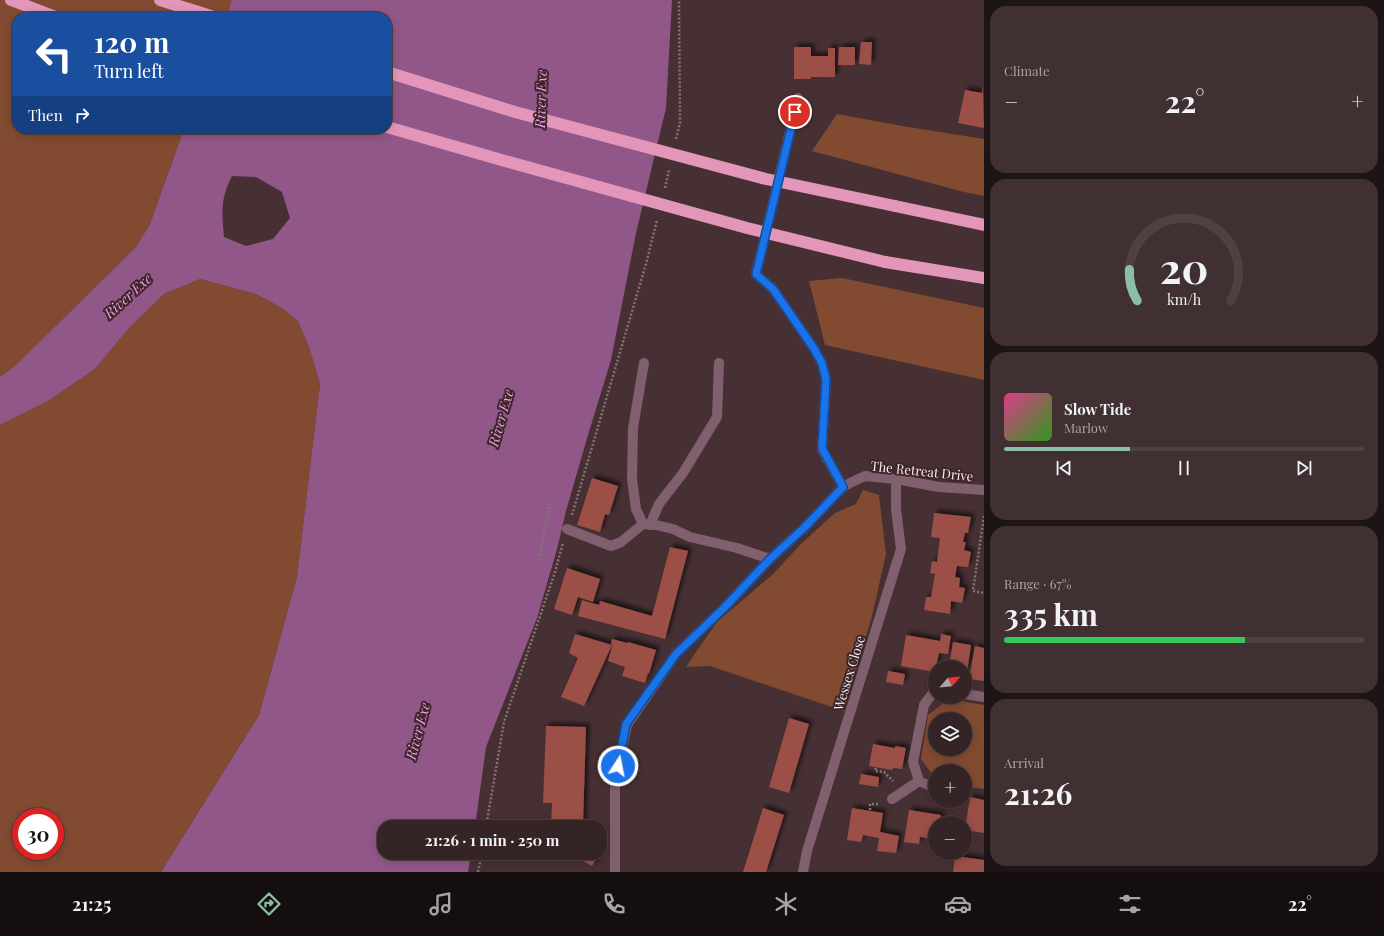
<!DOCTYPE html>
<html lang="en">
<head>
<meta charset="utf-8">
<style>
  body { margin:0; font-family:"Playfair Display",serif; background:#403032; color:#f1f3f6; height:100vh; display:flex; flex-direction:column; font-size:15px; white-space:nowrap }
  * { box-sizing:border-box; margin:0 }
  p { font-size:13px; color:#aaa4a7 }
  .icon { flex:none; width:22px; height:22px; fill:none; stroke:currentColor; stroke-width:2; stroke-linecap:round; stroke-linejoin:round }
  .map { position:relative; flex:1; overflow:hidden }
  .details { display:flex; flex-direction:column; gap:6px; padding:6px; background:#1d1415; width:400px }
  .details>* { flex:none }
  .top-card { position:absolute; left:12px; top:12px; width:380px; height:122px; border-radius:16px; box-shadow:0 2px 10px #0003,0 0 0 1px #4f4143; background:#1a4fa0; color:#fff; overflow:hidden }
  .needle { width:26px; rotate:63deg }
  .buttons { position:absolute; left:928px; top:660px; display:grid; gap:8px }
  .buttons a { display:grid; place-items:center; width:44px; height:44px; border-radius:50%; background:#352426; box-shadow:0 2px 10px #0003,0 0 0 1px #4f4143; font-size:20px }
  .speed { position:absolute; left:12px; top:808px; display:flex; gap:8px; font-size:20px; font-weight:700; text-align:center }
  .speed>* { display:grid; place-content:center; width:52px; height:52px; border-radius:50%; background:#352426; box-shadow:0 2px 10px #0003,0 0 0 1px #4f4143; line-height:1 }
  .speed .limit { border:6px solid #d22; background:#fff; color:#111 }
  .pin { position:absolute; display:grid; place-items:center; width:34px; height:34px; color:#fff; margin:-17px; border:2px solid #fff; border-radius:50%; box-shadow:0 1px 4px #0007 }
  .me { position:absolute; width:44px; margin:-22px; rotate:11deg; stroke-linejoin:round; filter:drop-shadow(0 0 3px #0008) }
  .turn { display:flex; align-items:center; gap:14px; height:84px; padding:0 16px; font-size:18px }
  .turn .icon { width:52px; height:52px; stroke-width:2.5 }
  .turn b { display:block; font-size:28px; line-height:34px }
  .then { display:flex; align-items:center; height:38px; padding:0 16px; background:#0003; gap:8px; font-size:15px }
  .big { font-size:30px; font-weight:700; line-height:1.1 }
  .details .tile { flex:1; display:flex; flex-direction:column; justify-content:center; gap:6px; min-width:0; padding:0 14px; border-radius:16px; background:#403032 }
  .details .dial { align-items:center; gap:0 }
  .dial svg { height:104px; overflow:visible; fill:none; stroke:#4f4143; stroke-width:7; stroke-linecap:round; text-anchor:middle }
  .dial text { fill:#f1f3f6; stroke:none }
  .song { display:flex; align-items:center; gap:12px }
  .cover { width:48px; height:48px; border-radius:6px; background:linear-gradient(135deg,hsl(330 70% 55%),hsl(110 70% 35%)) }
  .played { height:4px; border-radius:2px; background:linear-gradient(90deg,#8abfa5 35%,#4f4143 35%) }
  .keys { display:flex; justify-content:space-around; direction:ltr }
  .heat { display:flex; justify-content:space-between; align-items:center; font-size:22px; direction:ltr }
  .charge { height:6px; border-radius:3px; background:linear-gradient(90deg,#34c759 67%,#4f4143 0) }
  .trip { position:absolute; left:377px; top:820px; width:230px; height:40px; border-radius:16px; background:#352426; box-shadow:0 2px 10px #0003,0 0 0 1px #4f4143; font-weight:700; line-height:40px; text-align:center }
  .tabs { display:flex; height:64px; justify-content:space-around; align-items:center; background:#150e0f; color:#aaa4a7 }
  .tabs .icon { width:28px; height:28px }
  .tabs .on { color:#8abfa5 }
  .tabs b { font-size:18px; color:#f1f3f6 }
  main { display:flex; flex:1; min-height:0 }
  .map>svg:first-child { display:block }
</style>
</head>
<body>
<main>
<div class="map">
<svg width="984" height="872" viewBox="0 0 984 872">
  <defs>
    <filter id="shadow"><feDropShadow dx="3.5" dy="-3.5" stdDeviation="2" flood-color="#0009"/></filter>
  </defs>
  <rect width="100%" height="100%" fill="#473033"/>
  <path fill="#824b31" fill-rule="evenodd" d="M0 0H233L226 17H17V129H184L150 224 136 247 17 364 0 377Z
    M837 114 902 126 984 139V196L964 192 812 151Z
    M842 278 984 308V380L825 345 809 281Z
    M200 279 256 294 282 308 298 321 309 347 320 384 297 577 259 715 161 872H0V425L48 401 95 369 129 328 164 294ZM21 817H55V851H21Z
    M863 490 879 495 886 554 872 616 844 711 710 666 686 667 696 652 717 622 772 575 802 543 835 513 856 504Z
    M949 699 984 705V789L965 786V771H935V778L921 759 928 715ZM935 719H965V749H935Z"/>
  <path fill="#925789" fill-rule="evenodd" d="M232 0H672L666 108 636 233 611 360 588 435 566 511 557 549 537 618 486 747 475 827H384V853H471L468 872H161L259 715 297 577 320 384 309 347 298 321 282 308 256 294 200 279 164 294 129 328 95 369 48 401 0 425V377L17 364 136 247 150 224 184 129H387V17H226ZM232 176 256 177 282 192 290 218 273 239 246 246 224 237C222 213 220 199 232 176Z"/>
  <path fill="#9b4f47" filter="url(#shadow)" d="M861 42H872L871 65 859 64Z
    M794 47H811V56H828V48H835V77H811V79H794Z
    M839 47H855V65H838Z
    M983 86 984 128 958 123 965 90 982 93Z
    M592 478 618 486 609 515 605 514 600 532 577 525Z
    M934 513 971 517 968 533H965L963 542H966L964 550 971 552 968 567 957 566 955 577 960 578 959 587 965 588 962 603 951 601 950 614 924 610 926 597H931L935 574 930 573 932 561 937 562 940 538 931 537Z
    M670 547 688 551 665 639 578 616 582 600 599 605 600 601 652 616Z
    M567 568 600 579 593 602 578 597 572 615 554 609Z
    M575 634 612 645 584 706 561 697 578 658 569 653Z
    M941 634 951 636 948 654 939 653 935 672 901 666 906 635 940 641Z
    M612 639 627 643 628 642 656 650 649 674 648 673 645 683 622 676 625 667 608 661 613 643V645L611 644Z
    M953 642 971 645 966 679 965 667H949Z
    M975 646 984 648V681L969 679Z
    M888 671 905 674 903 685 886 682Z
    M789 718 809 724 789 793 769 787Z
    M546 726 586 727 583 824 551 823 552 803H543Z
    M873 744 895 748V746L906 748 902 769 893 768 892 770 869 766Z
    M861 774 879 777 878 787 859 784Z
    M970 797 984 800V833L965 830Z
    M763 808 784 815 766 872H743Z
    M852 808 883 813 880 832 899 836 896 853 877 851 879 838 863 835 861 842 847 840Z
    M909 810 941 815 940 823H935V839L920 837 919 844 904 842Z
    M576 853H599L592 866 575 856Z
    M955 856 984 860V872H953Z"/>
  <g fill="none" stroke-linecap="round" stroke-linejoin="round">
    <path stroke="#877275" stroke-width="2.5" stroke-dasharray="2 2" stroke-linecap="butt" d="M676 139 680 123 679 0
      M665 188 669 170
      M572 515 646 264 657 220
      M984 516 973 591 984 593
      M539 560 550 502
      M876 768 875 771 884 772 893 781
      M870 810V804H878
      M486 827 504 722 555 572 563 543
      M478 872 482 853"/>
    <path stroke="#80606e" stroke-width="10" d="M798 98 756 274 773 289 813 347 822 363 826 380 822 449 843 487
      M643 524 636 509 632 479 633 428 644 363
      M650 525 659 504 683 473 717 417 719 363
      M567 529 611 546 621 542 643 524 656 525 673 529 690 537 737 548 770 559 805 527 843 487 852 482 865 476 896 479 939 487 984 490
      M935 693 932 694 924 705 913 762 919 781 935 788
      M965 694 984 697
      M892 799 919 781
      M615 872V780L627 725 676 654 724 608 770 559
      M803 872 807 851 901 549 896 509V479"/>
    <path stroke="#e396b9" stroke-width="12" d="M11 0 56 17
      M160 0 214 17
      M895 206 984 225
      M885 262 984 278"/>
    <path stroke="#e396b9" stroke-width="12" d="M387 72 515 112 766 179 895 206
      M387 127 505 161 747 228 885 262"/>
  </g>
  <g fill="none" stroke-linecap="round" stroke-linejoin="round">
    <defs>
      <path id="route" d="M618 766 626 724 676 654 724 608 770 559 805 527 843 487 822 448 826 380 822 363 813 347 773 289 756 274 795 112"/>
    </defs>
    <use href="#route" stroke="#114b97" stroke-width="10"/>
    <use href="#route" stroke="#1a73e8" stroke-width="7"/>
  </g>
  <g text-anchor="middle" stroke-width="4" stroke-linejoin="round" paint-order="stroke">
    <g font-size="13" fill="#f8e8ea" stroke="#3c2629">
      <text transform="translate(922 471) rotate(6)" y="5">The Retreat Drive</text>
      <text transform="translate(849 673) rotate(-73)" y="5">Wessex Close</text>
    </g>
    <g font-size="14" font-style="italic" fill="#f29ee4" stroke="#3c2629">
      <text transform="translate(541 99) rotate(-88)" y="5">River Exe</text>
      <text transform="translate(128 296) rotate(-42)" y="5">River Exe</text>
      <text transform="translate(501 418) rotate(-74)" y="5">River Exe</text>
      <text transform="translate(418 731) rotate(-75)" y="5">River Exe</text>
    </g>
  </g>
</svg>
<div class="buttons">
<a><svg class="needle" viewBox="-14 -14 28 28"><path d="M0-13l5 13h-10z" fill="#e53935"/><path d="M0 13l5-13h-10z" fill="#aaa4a7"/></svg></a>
<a><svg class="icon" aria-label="layers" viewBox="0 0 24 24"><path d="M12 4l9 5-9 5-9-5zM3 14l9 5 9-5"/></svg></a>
<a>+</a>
<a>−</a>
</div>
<div class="speed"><div class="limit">30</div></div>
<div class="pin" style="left:795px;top:112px;background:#d93025"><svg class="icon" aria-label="arrive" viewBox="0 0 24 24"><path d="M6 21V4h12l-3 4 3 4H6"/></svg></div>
<svg class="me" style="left:618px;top:766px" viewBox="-20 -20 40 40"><circle r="17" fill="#1a73e8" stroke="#fff" stroke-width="3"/><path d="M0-11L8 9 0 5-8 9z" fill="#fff"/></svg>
<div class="trip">21:26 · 1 min · 250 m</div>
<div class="top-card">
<div class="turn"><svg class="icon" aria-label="left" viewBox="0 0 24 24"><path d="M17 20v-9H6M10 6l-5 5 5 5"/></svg><div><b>120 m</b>Turn left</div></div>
<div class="then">Then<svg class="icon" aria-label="right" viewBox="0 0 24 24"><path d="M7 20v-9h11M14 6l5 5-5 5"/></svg></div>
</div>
</div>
<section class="details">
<div class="tile"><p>Climate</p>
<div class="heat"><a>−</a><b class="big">22°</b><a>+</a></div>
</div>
<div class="tile dial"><svg viewBox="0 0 100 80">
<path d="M14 69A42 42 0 1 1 86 69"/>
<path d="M14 69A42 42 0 0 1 8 45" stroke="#8abfa5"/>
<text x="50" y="56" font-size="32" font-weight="700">20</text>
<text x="50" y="72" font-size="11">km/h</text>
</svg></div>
<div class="tile">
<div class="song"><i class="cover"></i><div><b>Slow Tide</b><p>Marlow</p></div></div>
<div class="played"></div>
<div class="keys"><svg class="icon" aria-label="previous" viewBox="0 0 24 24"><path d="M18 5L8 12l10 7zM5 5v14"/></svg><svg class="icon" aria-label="pause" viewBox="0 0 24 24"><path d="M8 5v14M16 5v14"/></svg><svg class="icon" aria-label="next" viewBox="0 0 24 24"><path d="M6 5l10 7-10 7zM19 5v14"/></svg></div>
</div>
<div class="tile"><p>Range · 67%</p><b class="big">335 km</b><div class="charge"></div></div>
<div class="tile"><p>Arrival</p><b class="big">21:26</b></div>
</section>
</main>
<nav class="tabs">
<b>21:25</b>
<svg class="icon on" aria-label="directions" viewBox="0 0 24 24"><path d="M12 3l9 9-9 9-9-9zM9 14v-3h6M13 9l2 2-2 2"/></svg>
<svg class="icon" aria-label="music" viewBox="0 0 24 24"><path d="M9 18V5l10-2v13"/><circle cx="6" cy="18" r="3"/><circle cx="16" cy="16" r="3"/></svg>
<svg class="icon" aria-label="phone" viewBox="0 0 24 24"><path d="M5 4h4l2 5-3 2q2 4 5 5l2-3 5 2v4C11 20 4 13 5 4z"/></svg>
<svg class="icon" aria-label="climate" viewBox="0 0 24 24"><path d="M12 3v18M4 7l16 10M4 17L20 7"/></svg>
<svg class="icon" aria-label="car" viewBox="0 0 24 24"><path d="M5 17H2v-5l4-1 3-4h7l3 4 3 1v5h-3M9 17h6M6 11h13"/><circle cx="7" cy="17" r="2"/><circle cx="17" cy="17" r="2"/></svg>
<svg class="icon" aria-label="filters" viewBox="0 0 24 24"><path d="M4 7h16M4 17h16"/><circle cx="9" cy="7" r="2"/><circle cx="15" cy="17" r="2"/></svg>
<b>22°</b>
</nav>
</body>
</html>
